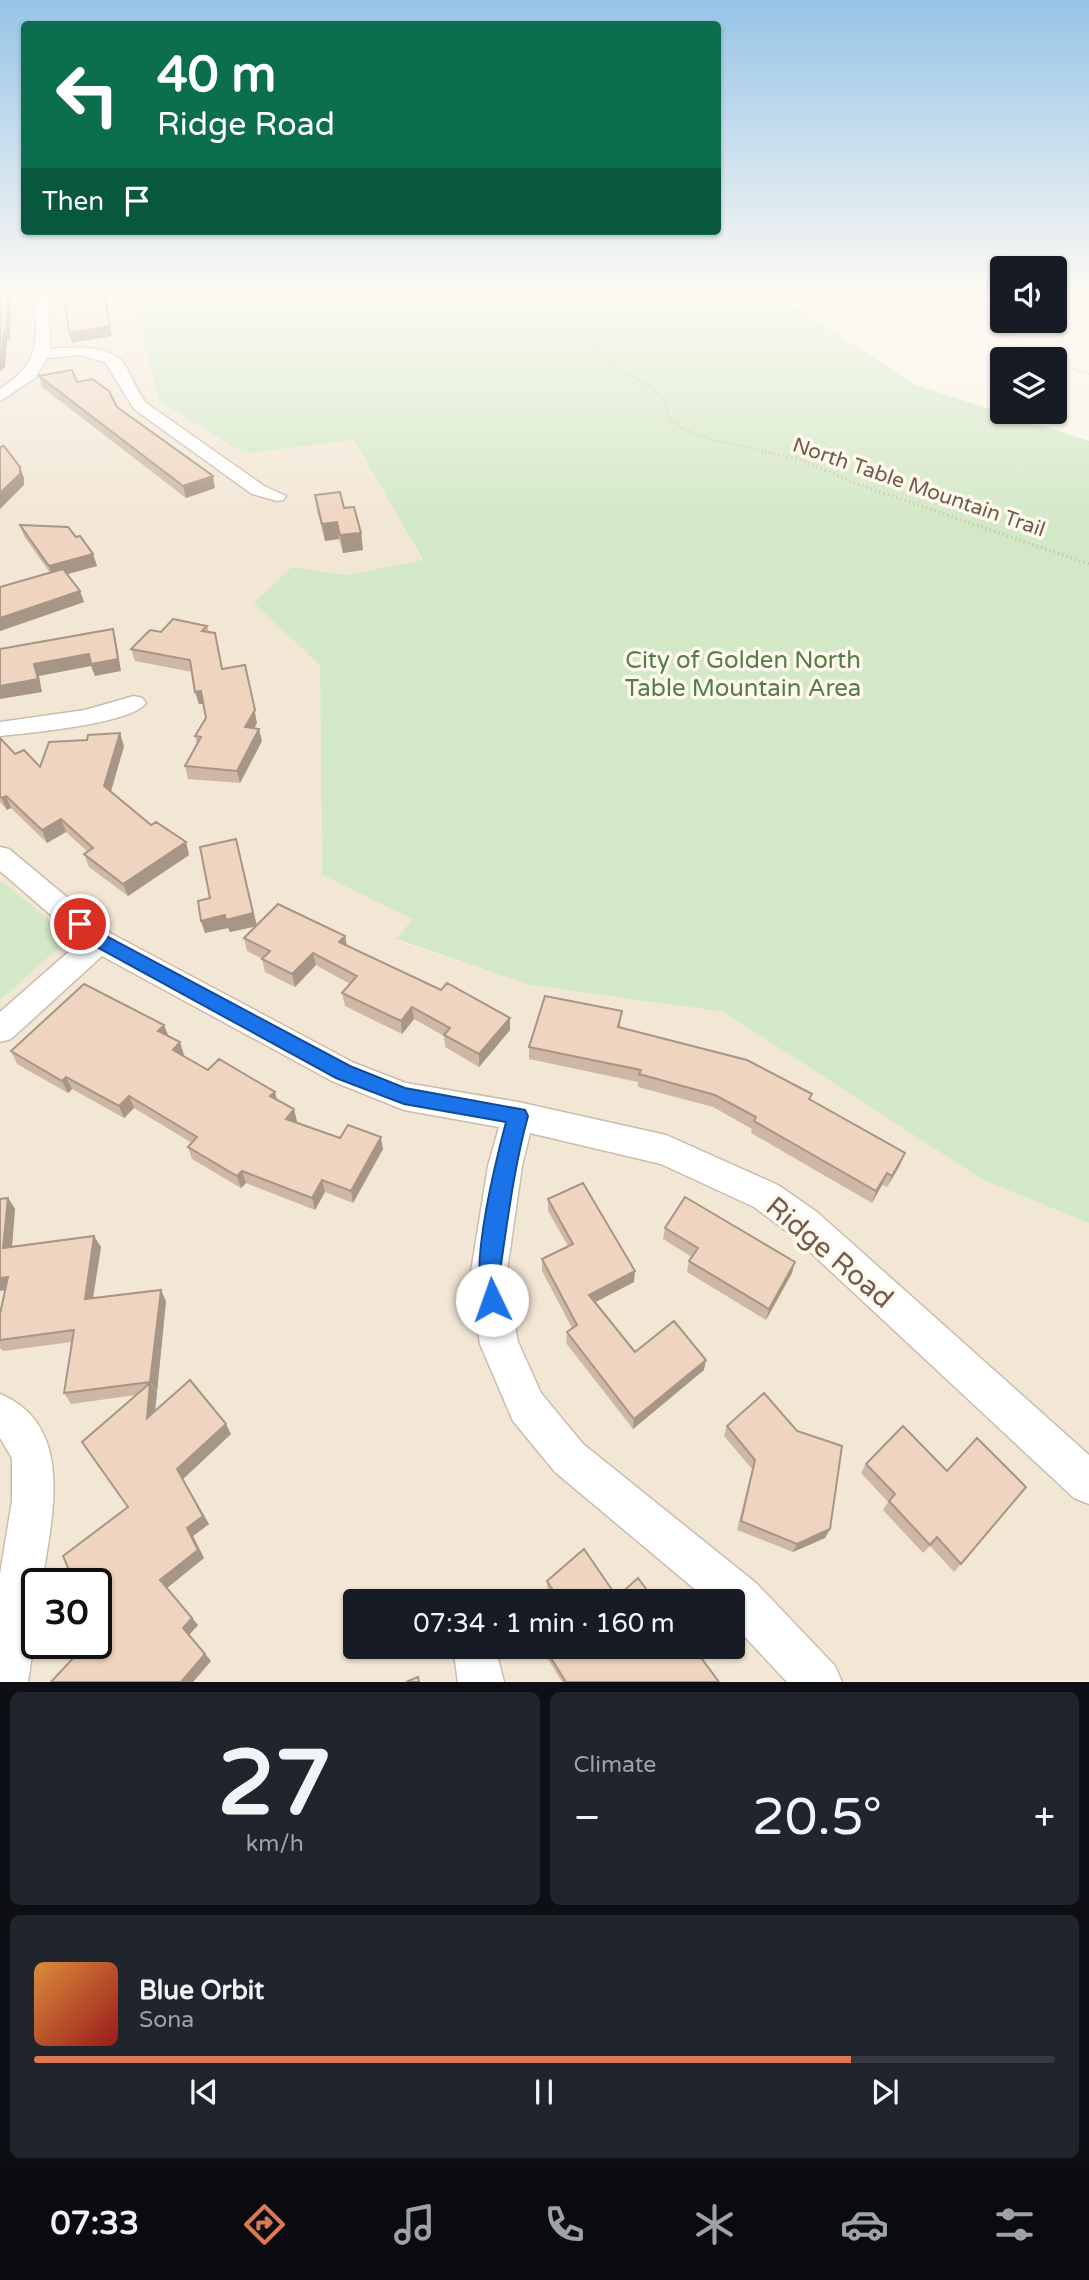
<!DOCTYPE html>
<html lang="en">
<head>
<meta charset="utf-8">
<style>
  body { margin:0; font-family:"Varela Round",sans-serif; background:#20242c; color:#f1f3f6; height:100vh; display:flex; flex-direction:column; font-size:26px; white-space:nowrap }
  * { box-sizing:border-box; margin:0 }
  p { font-size:23px; color:#9ea1a6 }
  .icon { flex:none; width:38px; height:38px; fill:none; stroke:currentColor; stroke-width:2; stroke-linecap:round; stroke-linejoin:round }
  .map { position:relative; height:1682px; overflow:hidden }
  .panel { display:flex; flex-direction:column; gap:10px; padding:10px; background:#0d0f14; flex:1 }
  .panel>* { flex:none }
  .hud { position:absolute; left:21px; top:21px; width:700px; height:214px; border-radius:7px; box-shadow:0 2px 5px #0004; background:#0b6e4f; color:#fff; overflow:hidden }
  .tools { position:absolute; left:990px; top:256px; display:grid; gap:14px }
  .tools a { display:grid; place-items:center; width:77px; height:77px; border-radius:7px; background:#171b24; box-shadow:0 2px 5px #0004; font-size:35px }
  .speed { position:absolute; left:21px; top:1568px; display:flex; gap:14px; font-size:35px; font-weight:700; text-align:center }
  .speed>* { display:grid; place-content:center; width:91px; height:91px; border-radius:50%; background:#171b24; box-shadow:0 2px 5px #0004; line-height:1 }
  .speed .limit { border:4px solid #111; border-radius:10px; background:#fff; color:#111 }
  .pin { position:absolute; display:grid; place-items:center; width:60px; height:60px; color:#fff; margin:-30px; border:4px solid #fff; border-radius:50%; box-shadow:0 2px 7px #0007 }
  .me { position:absolute; width:77px; margin:-38px; rotate:357deg; stroke-linejoin:round; filter:drop-shadow(0 0 5px #0008) }
  .turn { display:flex; align-items:center; gap:24px; height:147px; padding:0 21px; font-size:32px }
  .turn .icon { width:91px; height:91px; stroke-width:2.5 }
  .turn b { display:block; font-size:49px; line-height:60px }
  .then { display:flex; align-items:center; height:66px; padding:0 21px; background:#0003; gap:14px; font-size:26px }
  .big { font-size:52px; font-weight:600; line-height:1.1 }
  .panel .widget { flex:1; display:flex; flex-direction:column; justify-content:center; gap:10px; min-width:0; padding:0 24px; border-radius:10px; background:#20242c }
  .panel .dial { align-items:center; gap:0 }
  .dial b { font-size:91px; line-height:1 }
  .song { display:flex; align-items:center; gap:21px }
  .cover { width:84px; height:84px; border-radius:10px; background:linear-gradient(135deg,hsl(30 70% 55%),hsl(0 70% 35%)) }
  .played { height:7px; border-radius:4px; background:linear-gradient(90deg,#dd7953 80%,#363941 80%) }
  .keys { display:flex; justify-content:space-around; direction:ltr }
  .heat { display:flex; justify-content:space-between; align-items:center; font-size:38px; direction:ltr }
  .panel .tiles { flex:1; display:grid; gap:10px; grid-template-columns:1fr 1fr }
  .widget:last-child { grid-column:span 2 }
  .trip { position:absolute; left:343px; top:1589px; width:402px; height:70px; border-radius:7px; background:#171b24; box-shadow:0 2px 5px #0004; font-weight:600; line-height:70px; text-align:center }
  .tabs { display:flex; height:112px; justify-content:space-around; align-items:center; background:#090b0e; color:#9ea1a6 }
  .tabs .icon { width:49px; height:49px }
  .tabs .current { color:#dd7953 }
  .tabs b { font-size:32px; color:#f1f3f6 }
  .map>svg:first-child { display:block }
</style>
</head>
<body>
<div class="map">
<svg width="1089" height="1682" viewBox="0 0 1089 1682">
  <rect width="100%" height="100%" fill="#fbf4e7"/>
  <path fill="#f2e6d5" fill-rule="evenodd" d="M0 293H133L160 403 245 454 354 440 423 561 347 575 292 567 320 665 322 875 414 919 396 940 530 985 724 1012 983 1180 1089 1223V1681L0 1682ZM37 1584H96V1643H37ZM355 1601H733V1647H355Z"/>
  <path fill="#d2e8c6" d="M133 293H788L794 306 916 385 1089 441V1223L983 1180 724 1012 530 985 396 939 413 919 322 875 320 665 254 603 292 567 347 575 423 560 354 440 245 454 159 402Z
    M0 880 61 930 64 943 0 1000Z"/>
  <g fill="none" stroke-linecap="round" stroke-linejoin="round">
    <defs>
      <path id="street" d="M34 293H48L50 349C71 347 110 344 124 364 132 376 136 390 146 403L264 486 286 496 283 500 277 501 252 494 134 409 105 362 79 355 47 358 35 378 0 401V389C43 361 37 339 34 293Z
        M134 696 142 698 146 703C132 724 27 733 0 736V722L85 710Z
        M0 847 9 849 110 933 354 1063 406 1083 518 1102 666 1135 778 1185 817 1212 1089 1455V1504L1074 1498 793 1236 754 1207 661 1164 530 1133 522 1166 506 1278 518 1342 541 1393 583 1444 756 1583 835 1666 842 1682H787L733 1624V1601H709L555 1472 513 1421 480 1344 470 1278 488 1166 499 1127 404 1110 332 1081 102 956 11 1039 0 1042V1012L81 941 0 871Z
        M0 1394C77 1426 51 1519 42 1584H37V1621L28 1682H0V1574L12 1501V1458L0 1438Z
        M453 1647H495L504 1682H458Z"/>
    </defs>
    <use href="#street" stroke="#ccbcad" stroke-width="3"/>
    <path stroke="#d4b8a3" stroke-width="2.5" stroke-dasharray="1 2.5" stroke-linecap="butt" d="M553 293 565 316 594 340 604 360 654 389 663 399 668 416 682 428 708 439 773 453
      M938 293 966 305 1042 359
      M1071 293 1089 304
      M1055 364 1089 374"/>
    <path stroke="#d4b8a3" stroke-width="3.5" stroke-dasharray="1 3.5" stroke-linecap="butt" d="M765 452 799 459 857 484 1089 564"/>
    <use href="#street" fill="#fff" fill-rule="evenodd"/>
  </g>
  <path fill="#ceb7a5" d="M39 376 77 382 117 407 215 488 186 498 42 387Z
    M315 495 344 508 361 533 363 550 343 553 339 539 325 541 317 511Z
    M20 525 76 537 93 554 97 566 67 574 80 591 84 602 0 631V587L50 573 24 536Z
    M207 626 209 632 215 633 222 669 257 723 254 728 262 741 240 783 188 779 185 766 197 744 195 736 206 718 203 704H199L192 672 135 661 131 649 161 632Z
    M0 738 15 754 40 767 124 746 111 791 151 825 186 842 189 855 128 896 89 867 84 854 88 852 66 832 47 843 11 808 7 810 0 802Z
    M201 921 257 926 345 936 347 946 510 1030 479 1067 445 1047 444 1036 414 1019 402 1034 345 1006 342 993 350 984 316 965 295 987 265 972 262 959H263L247 951 244 938 257 926 230 932 228 928 205 933Z
    M622 1011 620 1027 810 1099 900 1165 887 1187 882 1185 872 1203 751 1133 752 1129 713 1107 638 1087V1082L529 1059V1047Z
    M168 1036 184 1055 183 1056 208 1070 277 1100 297 1121 296 1122 340 1138 383 1149 353 1203 325 1192 315 1210 246 1183 241 1188 192 1159 188 1147 192 1143 134 1108 124 1118 72 1089 68 1093 17 1064 11 1051Z
    M8 1198 15 1209 12 1246 94 1236 101 1247 93 1298 166 1301 155 1411 231 1434 183 1479 209 1524 193 1536 204 1558 167 1588 198 1625 189 1635 211 1661 193 1682H51L96 1643 128 1507 136 1395 71 1404 64 1393 72 1342 3 1351 0 1348V1314L5 1290Z
    M548 1199 634 1282 595 1302 635 1352 704 1370 633 1429 566 1343 567 1332 572 1328 542 1271V1259L568 1246 548 1211Z
    M665 1228 792 1273 766 1320 687 1272 689 1261 692 1257 663 1239Z
    M727 1426 797 1431 830 1529 825 1538 793 1552 737 1530 752 1469 724 1436Z
    M866 1464 947 1471 1026 1487 954 1572 930 1546 923 1553 883 1510 888 1502 861 1473Z
    M547 1581 617 1597 655 1601H555L547 1589Z
    M543 1647H693L719 1682H562L543 1651Z"/>
  <path fill="#a79586" d="M8 293H11L10 340H7L5 367 0 371V359Z
    M104 293 112 336 72 343 69 333Z
    M20 467 24 478V485L0 509V493Z
    M213 476 215 488 186 498 183 486Z
    M337 522 339 539 325 541 322 524Z
    M361 533 363 550 343 553 340 535Z
    M93 554 97 566 53 578 49 566Z
    M80 591 84 602 0 631V618Z
    M113 629 116 641 121 671 95 676 91 666 39 676 42 692 0 699V686L34 664Z
    M248 677 257 723 248 740 245 727Z
    M201 691 204 704H199L195 692Z
    M259 729 262 741 240 783 237 771Z
    M120 733 124 746 109 798 104 786Z
    M6 796 11 808 7 810 2 798Z
    M61 819 66 832 47 843 42 830Z
    M236 839 257 926 230 932 228 928 205 933 201 921Z
    M186 842 189 855 128 896 123 884Z
    M345 936 347 948 339 942Z
    M313 953 316 965 295 987 292 974Z
    M412 1007 414 1019 402 1034 401 1021Z
    M510 1018V1030L479 1067V1054Z
    M164 1025 169 1037 158 1031Z
    M180 1042 184 1055 177 1062 173 1050Z
    M66 1077 72 1089 68 1093 62 1081Z
    M275 1092 278 1104 270 1096Z
    M129 1096 134 1108 124 1118 119 1106Z
    M294 1109 297 1121 289 1131 286 1119Z
    M381 1137 383 1149 353 1203 351 1191Z
    M905 1153 900 1165 887 1187 892 1176Z
    M242 1171 246 1183 241 1188 237 1176Z
    M887 1173 882 1185 872 1203 876 1191Z
    M322 1180 325 1192 315 1210 312 1198Z
    M8 1198 15 1209 11 1259 3 1248Z
    M94 1236 101 1247 91 1310 85 1299Z
    M795 1262 792 1273 766 1320 769 1309Z
    M635 1271 634 1282 588 1306 589 1295Z
    M8 1277 15 1288 0 1291V1278Z
    M161 1290 166 1301 157 1392 150 1382Z
    M706 1360 704 1370 633 1429 634 1419Z
    M150 1383 157 1393 153 1428 147 1418Z
    M226 1424 231 1434 183 1479 209 1524 193 1536 204 1558 167 1588 160 1580 187 1528 177 1469Z
    M830 1529 825 1538 793 1552 797 1544Z
    M192 1618 198 1625 189 1635 211 1661 193 1682H181L183 1628Z"/>
  <path fill="#efd5c0" stroke="#a79586" stroke-width="2" d="M0 293H8L7 330 4 331 2 357 0 359Z
    M70 293H104L110 326 69 333 65 301 71 300Z
    M72 370 77 382 92 379 109 391 117 407 213 476 183 486 39 376Z
    M4 446 20 467V474L0 493V447Z
    M340 492 344 508 354 507 361 533 340 535 337 522 322 524 315 495Z
    M20 525 68 527 76 537 80 536 93 554 49 566Z
    M63 569 80 591 0 618V587Z
    M173 619 207 626 202 631 215 633 222 669 245 665 255 710 245 727 259 729 237 771 185 766 201 737 195 736 206 718 201 691 195 692 190 660 131 649 150 630 161 632Z
    M113 629 118 659 91 664 89 654 34 664 38 679 0 686V649Z
    M120 733 104 786 151 825 156 822 186 842 123 884 84 854 93 848 61 819 42 830 6 796 2 798 0 796V738L15 754 24 750 40 767 49 742 87 740 88 735Z
    M236 839 253 913 226 920 225 915 201 921 198 901 210 898 200 847Z
    M278 904 345 936 339 942 441 990 447 983 510 1018 479 1054 444 1035 450 1028 412 1007 401 1021 342 993 357 976 313 953 292 974 262 959 270 951 244 938Z
    M84 984 164 1025 158 1031 180 1042 173 1050 208 1070 219 1059 275 1092 270 1096 294 1109 286 1119 340 1138 348 1125 381 1137 351 1191 322 1180 312 1198 242 1171 237 1176 188 1147 197 1137 129 1096 119 1106 66 1077 62 1081 11 1051Z
    M545 996 622 1011 618 1027 747 1060 812 1094 809 1099 905 1153 892 1176 887 1173 876 1191 754 1121 756 1117 715 1095 639 1074 641 1070 529 1047Z
    M583 1183 635 1271 589 1295 635 1352 674 1321 706 1360 634 1419 567 1332 577 1325 542 1259 573 1244 548 1199Z
    M685 1197 795 1262 769 1309 689 1261 698 1248 665 1228Z
    M8 1198 3 1248 94 1236 85 1299 161 1290 150 1382 64 1393 74 1330 0 1340V1314L8 1277 0 1278V1199Z
    M190 1380 226 1424 177 1469 203 1516 187 1528 198 1550 160 1580 192 1618 183 1628 205 1654 181 1682H51L87 1643H96V1584H75L63 1556 128 1507 82 1442 150 1383 147 1418Z
    M764 1393 797 1431 842 1446 830 1529 797 1544 741 1521 755 1460 727 1426Z
    M903 1426 947 1471 977 1438 1026 1487 961 1564 937 1537 930 1545 889 1501 895 1494 866 1464Z
    M584 1549 617 1597 638 1578 655 1601H560L547 1581Z
    M544 1647H693L719 1682H566Z
    M418 1677 419 1682H406Z"/>
  <linearGradient id="sky" x2="0" y2="1"><stop stop-color="#96c4e6"/><stop offset="0.55" stop-color="#fdfaf4"/><stop offset="1" stop-color="#fdfaf4" stop-opacity="0"/></linearGradient>
  <rect width="1089" height="528" fill="url(#sky)"/>
  <path fill="#1a73e8" stroke="#114b97" stroke-width="2" d="M80 917 106 936 350 1066 405 1088 525 1110 528 1116C514 1167 508 1218 500 1271 499 1284 505 1295 500 1307L492 1311 484 1307C468 1269 495 1164 506 1122L404 1104 336 1078 93 945 72 924Z"/>
  <g text-anchor="middle" stroke-width="7" stroke-linejoin="round" paint-order="stroke">
    <g font-size="21" fill="#735c4d" stroke="#fef8ed">
      <text transform="translate(919 487) rotate(19)" y="7">North Table Mountain Trail</text>
    </g>
    <g font-size="24" fill="#557d48" stroke="#fef8ed">
      <text x="743" y="668">City of Golden North<tspan x="743" dy="28">Table Mountain Area</tspan></text>
    </g>
    <g font-size="28" fill="#735c4d" stroke="#fef8ed">
      <text transform="translate(830 1252) rotate(40)" y="10">Ridge Road</text>
    </g>
  </g>
</svg>
<div class="tools">
<a><svg class="icon" aria-label="sound" viewBox="0 0 24 24"><path d="M4 9h4l5-4v14l-5-4H4zM17 9q2 3 0 6"/></svg></a>
<a><svg class="icon" aria-label="layers" viewBox="0 0 24 24"><path d="M12 4l9 5-9 5-9-5zM3 14l9 5 9-5"/></svg></a>
</div>
<div class="speed"><div class="limit">30</div></div>
<div class="pin" style="left:80px;top:924px;background:#d93025"><svg class="icon" aria-label="arrive" viewBox="0 0 24 24"><path d="M6 21V4h12l-3 4 3 4H6"/></svg></div>
<svg class="me" style="left:492px;top:1300px" viewBox="-20 -20 40 40"><circle r="19" fill="#fff"/><path d="M0-13L10 11 0 6-10 11z" fill="#1a73e8"/></svg>
<div class="trip">07:34 · 1 min · 160 m</div>
<div class="hud">
<div class="turn"><svg class="icon" aria-label="left" viewBox="0 0 24 24"><path d="M17 20v-9H6M10 6l-5 5 5 5"/></svg><div><b>40 m</b>Ridge Road</div></div>
<div class="then">Then<svg class="icon" aria-label="arrive" viewBox="0 0 24 24"><path d="M6 21V4h12l-3 4 3 4H6"/></svg></div>
</div>
</div>
<section class="panel">
<div class="tiles">
<div class="widget dial"><b>27</b><p>km/h</p></div>
<div class="widget"><p>Climate</p>
<div class="heat"><a>−</a><b class="big">20.5°</b><a>+</a></div>
</div>
<div class="widget">
<div class="song"><i class="cover"></i><div><b>Blue Orbit</b><p>Sona</p></div></div>
<div class="played"></div>
<div class="keys"><svg class="icon" aria-label="previous" viewBox="0 0 24 24"><path d="M18 5L8 12l10 7zM5 5v14"/></svg><svg class="icon" aria-label="pause" viewBox="0 0 24 24"><path d="M8 5v14M16 5v14"/></svg><svg class="icon" aria-label="next" viewBox="0 0 24 24"><path d="M6 5l10 7-10 7zM19 5v14"/></svg></div>
</div>
</div>
</section>
<nav class="tabs">
<b>07:33</b>
<svg class="icon current" aria-label="directions" viewBox="0 0 24 24"><path d="M12 3l9 9-9 9-9-9zM9 14v-3h6M13 9l2 2-2 2"/></svg>
<svg class="icon" aria-label="music" viewBox="0 0 24 24"><path d="M9 18V5l10-2v13"/><circle cx="6" cy="18" r="3"/><circle cx="16" cy="16" r="3"/></svg>
<svg class="icon" aria-label="phone" viewBox="0 0 24 24"><path d="M5 4h4l2 5-3 2q2 4 5 5l2-3 5 2v4C11 20 4 13 5 4z"/></svg>
<svg class="icon" aria-label="climate" viewBox="0 0 24 24"><path d="M12 3v18M4 7l16 10M4 17L20 7"/></svg>
<svg class="icon" aria-label="car" viewBox="0 0 24 24"><path d="M5 17H2v-5l4-1 3-4h7l3 4 3 1v5h-3M9 17h6M6 11h13"/><circle cx="7" cy="17" r="2"/><circle cx="17" cy="17" r="2"/></svg>
<svg class="icon" aria-label="filters" viewBox="0 0 24 24"><path d="M4 7h16M4 17h16"/><circle cx="9" cy="7" r="2"/><circle cx="15" cy="17" r="2"/></svg>
</nav>
</body>
</html>
